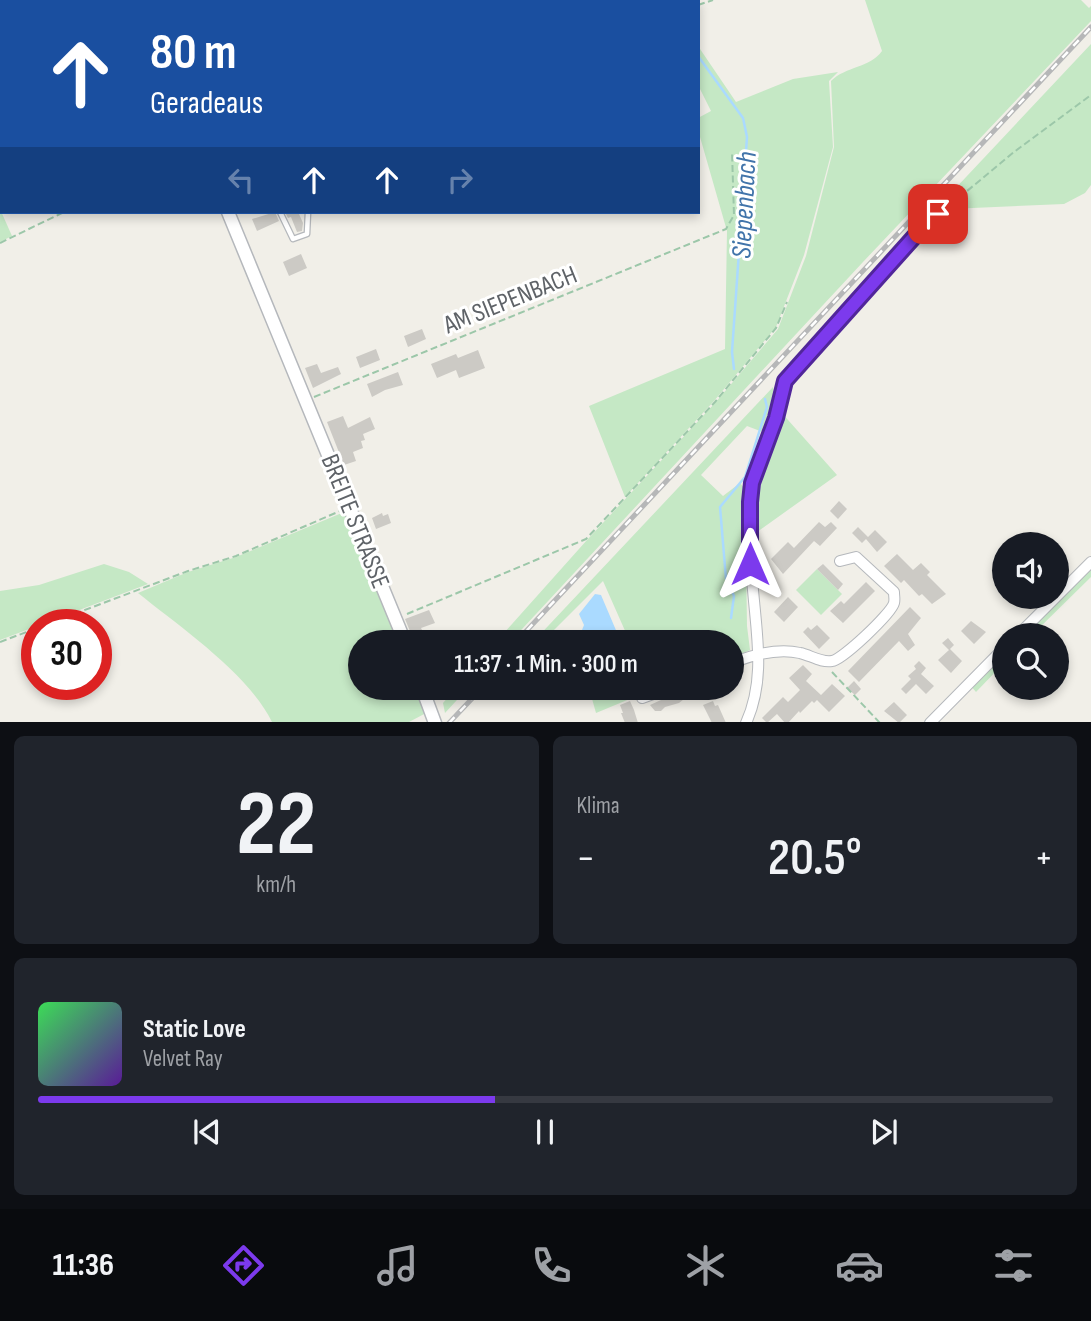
<!DOCTYPE html>
<html lang="de">
<head>
<meta charset="utf-8">
<style>
  body { margin:0; font-family:"Sofia Sans Condensed",sans-serif; background:#20242c; color:#f1f3f6; height:100vh; display:flex; flex-direction:column; font-size:26px; white-space:nowrap }
  * { box-sizing:border-box; margin:0 }
  p { font-size:23px; color:#9ea1a6 }
  .icon { flex:none; width:38px; height:38px; fill:none; stroke:currentColor; stroke-width:2; stroke-linecap:round; stroke-linejoin:round }
  .map { position:relative; height:722px; overflow:hidden }
  .side { display:flex; flex-direction:column; gap:14px; padding:14px; background:#0d0f14; flex:1 }
  .side>* { flex:none }
  .guide { position:absolute; left:0px; top:0px; width:700px; height:214px; box-shadow:0 4px 10px #0003; background:#1a4fa0; color:#fff; overflow:hidden }
  .controls { position:absolute; left:992px; top:532px; display:grid; gap:14px }
  .controls a { display:grid; place-items:center; width:77px; height:77px; border-radius:50%; background:#171b24; box-shadow:0 4px 10px #0003; font-size:35px }
  .speed { position:absolute; left:21px; top:609px; display:flex; gap:14px; font-size:35px; font-weight:700; text-align:center }
  .speed>* { display:grid; place-content:center; width:91px; height:91px; border-radius:50%; background:#171b24; box-shadow:0 4px 10px #0003; line-height:1 }
  .speed .limit { border:10px solid #d22; background:#fff; color:#111 }
  .pin { position:absolute; display:grid; place-items:center; width:60px; height:60px; color:#fff; margin:-30px; border-radius:14px; box-shadow:0 4px 10px #0006 }
  .me { position:absolute; width:77px; margin:-38px; rotate:0deg; stroke-linejoin:round; filter:drop-shadow(0 0 5px #0008) }
  .turn { display:flex; align-items:center; gap:24px; height:147px; padding:0 35px; font-size:32px }
  .turn .icon { width:91px; height:91px; stroke-width:2.5 }
  .turn b { display:block; font-size:49px; line-height:60px }
  .lanes { display:flex; align-items:center; height:66px; padding:0 35px; background:#0003; justify-content:center; gap:35px; direction:ltr }
  .lanes .off { opacity:.35 }
  .big { font-size:52px; font-weight:600; line-height:1.1 }
  .side .card { flex:1; display:flex; flex-direction:column; justify-content:center; gap:10px; min-width:0; padding:0 24px; border-radius:10px; background:#20242c }
  .side .dial { align-items:center; gap:0 }
  .dial b { font-size:91px; line-height:1 }
  .song { display:flex; align-items:center; gap:21px }
  .cover { width:84px; height:84px; border-radius:10px; background:linear-gradient(135deg,hsl(130 70% 55%),hsl(270 70% 35%)) }
  .played { height:7px; border-radius:4px; background:linear-gradient(90deg,#7c3aed 45%,#363941 45%) }
  .keys { display:flex; justify-content:space-around; direction:ltr }
  .heat { display:flex; justify-content:space-between; align-items:center; font-size:38px; direction:ltr }
  .side .tiles { flex:1; display:grid; gap:14px; grid-template-columns:1fr 1fr }
  .card:last-child { grid-column:span 2 }
  .trip { position:absolute; left:348px; top:630px; width:396px; height:70px; border-radius:35px; background:#171b24; box-shadow:0 4px 10px #0003; font-weight:600; line-height:70px; text-align:center }
  .tab-bar { display:flex; height:112px; justify-content:space-around; align-items:center; background:#090b0e; color:#9ea1a6 }
  .tab-bar .icon { width:49px; height:49px }
  .tab-bar .current { color:#7c3aed }
  .tab-bar b { font-size:32px; color:#f1f3f6 }
  .map>svg:first-child { display:block }
</style>
</head>
<body>
<div class="map">
<svg width="1091" height="723" viewBox="0 0 1091 723">
  <rect width="100%" height="100%" fill="#f1efe8"/>
  <path fill="#c5e8c5" d="M865 0H1081L1089 8 1091 6V21L863 262 510 642H496L587 540 715 403 778 329 806 256 834 147 831 81C846 66 870 68 882 51Z
    M1091 44V185L1085 193 1064 204 950 209 951 193Z
    M698 46 736 102 793 79 838 72 829 81 833 147 804 255 776 327 714 401 625 497 589 406 725 349 727 231 698 130V118L711 111 698 85Z
    M0 209 12 236 0 242Z
    M773 387 776 408 765 433 747 426 701 475 723 496 740 483 745 489 747 626 750 650 732 658V642H630L603 581 542 642H533Z
    M780 411 837 475 757 532 755 490Z
    M349 510 401 642H360V688H419L428 712 409 722H272C248 673 180 627 138 593L188 572 236 557Z
    M104 564 129 572 148 584 0 640V591L39 585Z
    M1091 566V577L1032 635H1021Z
    M817 569 842 594 821 615 796 590Z
    M1004 651V663L976 692 970 685Z
    M456 688H468L445 713 443 703Z
    M589 688H656L596 713Z"/>
  <path fill="#aadaff" d="M595 594 601 595 621 642H605L596 635 584 642H565L582 630 584 625 579 614Z"/>
  <g fill="none" stroke-linecap="round" stroke-linejoin="round">
    <path stroke="#aadaff" stroke-width="2.5" d="M648 0 653 2
      M94 2 96 0
      M698 56 743 118 747 137 732 352 734 369
      M0 97 2 95
      M731 618 734 596 726 579 720 507 745 477 767 407 765 399"/>
  </g>
  <path fill="#cccac5" d="M275 212 279 221 257 231 252 219Z
    M285 212H302L299 214 303 223 302 231 297 232 291 217 288 218Z
    M301 254 307 268 289 276 283 262Z
    M422 329 426 339 408 347 404 336Z
    M376 349 380 360 360 368 356 357Z
    M478 350 485 368 459 378 456 370 437 378 431 364 456 354 458 358Z
    M317 364 321 373 338 367 341 374 313 388 305 368Z
    M398 372 403 385 385 390 372 397 367 384Z
    M343 416 348 428 370 417 375 429 363 434 365 440 361 441 363 448 353 452 356 461 344 465 327 422Z
    M839 501 847 509 838 519 830 511Z
    M382 513 383 516 388 514 391 523 376 529 372 518Z
    M819 522 825 527 831 522 837 528 820 546 814 541 783 574 771 559 788 542 794 548Z
    M858 527 868 537 875 530 887 542 877 552 866 539 862 543 852 533Z
    M897 554 913 570 921 563 930 572 927 575 946 594 932 604 922 594 919 596 904 580 901 583 884 566Z
    M823 564 843 584 838 590 817 569Z
    M866 582 875 591 843 623 830 611 841 601 844 604Z
    M788 597 798 607 784 622 774 612Z
    M910 607 921 618 908 634 915 645 908 651 899 641 859 682 848 671Z
    M429 610 435 623 421 628 423 632 412 636 405 619Z
    M971 621 986 632 974 644 961 631Z
    M817 625 830 638 819 649 803 632 808 627 811 630Z
    M948 638 954 645 950 649 962 661 951 673 938 660 949 650 942 643Z
    M919 661 926 668 921 674 934 686 926 694 916 684 906 694 901 689 911 679 908 676 916 669 914 666Z
    M803 665 812 674 806 681 821 695 832 684 845 696 829 712 817 700 814 703 812 701 800 713 799 711 788 723H785L777 714 767 723 762 718 783 697 788 702 800 690 789 678Z
    M854 681 861 689 855 695 847 688Z
    M678 689 684 691 682 695 684 699 679 703 665 707 661 711H655L650 705 672 695Z
    M630 701 634 710 638 723H625L621 713H623L620 705Z
    M713 701 715 706 718 705 726 723H712L703 705Z
    M894 702 907 715 899 723 884 711Z"/>
  <g fill="none" stroke-linecap="round" stroke-linejoin="round">
    <defs>
      <path id="service" d="M280 212 293 239 307 234 308 212
        M761 457 777 418 782 387 789 375 914 237 938 214"/>
      <path id="minor" d="M1057 596 1091 562
        M1018 635 1056 597
        M732 663C752 655 778 648 800 653 810 655 821 663 832 661 842 660 891 614 894 603 895 599 894 597 894 592L856 557 840 561
        M642 698 669 688
        M746 723C764 683 758 643 754 601 751 567 745 517 752 483 754 475 758 466 761 458
        M930 723 1004 648"/>
      <path id="tertiary" d="M140 0 141 2
        M228 212 405 642
        M422 688 435 723"/>
    </defs>
    <use href="#service" stroke="#b5b8bc" stroke-width="7"/>
    <use href="#minor" stroke="#b5b8bc" stroke-width="12"/>
    <use href="#tertiary" stroke="#b5b8bc" stroke-width="15"/>
    <path stroke="#9cc7a9" stroke-width="2" stroke-dasharray="7 3.5" stroke-linecap="butt" d="M153 0 154 2
      M469 0 470 2
      M698 5 713 0
      M943 211 1014 152 1091 95
      M0 243 64 212
      M314 397 726 229 734 215 732 152
      M407 614 586 539 715 402 776 328 787 302
      M45 625 188 571 236 556 340 511
      M0 642 37 628
      M832 672 880 723"/>
    <use href="#service" stroke="#fff" stroke-width="4.5"/>
    <use href="#minor" stroke="#fff" stroke-width="10"/>
    <use href="#tertiary" stroke="#fff" stroke-width="12"/>
    <defs>
      <path id="rail" d="M516 642 1091 27
        M449 723 482 688"/>
    </defs>
    <use href="#rail" stroke="#b6b7b8" stroke-width="5"/>
    <use href="#rail" stroke="#fff" stroke-width="2.5" stroke-dasharray="8" stroke-linecap="butt"/>
  </g>
  <g fill="none" stroke-linecap="round" stroke-linejoin="round">
    <defs>
      <path id="route" d="M750 564V502L752 483 776 418 785 381 914 237 938 214"/>
    </defs>
    <use href="#route" stroke="#51269a" stroke-width="18"/>
    <use href="#route" stroke="#7c3aed" stroke-width="12"/>
  </g>
  <g text-anchor="middle" stroke-width="6" stroke-linejoin="round" paint-order="stroke">
    <g font-size="26" fill="#5f6368" stroke="#fff">
      <text transform="translate(510 299) rotate(-22)" y="9">AM SIEPENBACH</text>
      <text transform="translate(356 521) rotate(68)" y="9">BREITE STRASSE</text>
    </g>
    <g font-size="28" font-style="italic" fill="#4174aa" stroke="#fff">
      <text transform="translate(743 205) rotate(-87)" y="10">Siepenbach</text>
    </g>
  </g>
</svg>
<div class="controls">
<a><svg class="icon" aria-label="sound" viewBox="0 0 24 24"><path d="M4 9h4l5-4v14l-5-4H4zM17 9q2 3 0 6"/></svg></a>
<a><svg class="icon" aria-label="search" viewBox="0 0 24 24"><circle cx="10" cy="10" r="6"/><path d="M15 15l6 6"/></svg></a>
</div>
<div class="speed"><div class="limit">30</div></div>
<div class="pin" style="left:938px;top:214px;background:#d93025"><svg class="icon" aria-label="arrive" viewBox="0 0 24 24"><path d="M6 21V4h12l-3 4 3 4H6"/></svg></div>
<svg class="me" style="left:750px;top:564px" viewBox="-20 -20 40 40"><path d="M0-17L14 15 0 8-14 15z" fill="#7c3aed" stroke="#fff" stroke-width="4"/></svg>
<div class="trip">11:37 · 1 Min. · 300 m</div>
<div class="guide">
<div class="turn"><svg class="icon" aria-label="ahead" viewBox="0 0 24 24"><path d="M12 20V5M6 11l6-6 6 6"/></svg><div><b>80 m</b>Geradeaus</div></div>
<div class="lanes"><svg class="icon off" aria-label="left" viewBox="0 0 24 24"><path d="M17 20v-9H6M10 6l-5 5 5 5"/></svg><svg class="icon" aria-label="ahead" viewBox="0 0 24 24"><path d="M12 20V5M6 11l6-6 6 6"/></svg><svg class="icon" aria-label="ahead" viewBox="0 0 24 24"><path d="M12 20V5M6 11l6-6 6 6"/></svg><svg class="icon off" aria-label="right" viewBox="0 0 24 24"><path d="M7 20v-9h11M14 6l5 5-5 5"/></svg></div>
</div>
</div>
<section class="side">
<div class="tiles">
<div class="card dial"><b>22</b><p>km/h</p></div>
<div class="card"><p>Klima</p>
<div class="heat"><a>−</a><b class="big">20.5°</b><a>+</a></div>
</div>
<div class="card">
<div class="song"><i class="cover"></i><div><b>Static Love</b><p>Velvet Ray</p></div></div>
<div class="played"></div>
<div class="keys"><svg class="icon" aria-label="previous" viewBox="0 0 24 24"><path d="M18 5L8 12l10 7zM5 5v14"/></svg><svg class="icon" aria-label="pause" viewBox="0 0 24 24"><path d="M8 5v14M16 5v14"/></svg><svg class="icon" aria-label="next" viewBox="0 0 24 24"><path d="M6 5l10 7-10 7zM19 5v14"/></svg></div>
</div>
</div>
</section>
<nav class="tab-bar">
<b>11:36</b>
<svg class="icon current" aria-label="directions" viewBox="0 0 24 24"><path d="M12 3l9 9-9 9-9-9zM9 14v-3h6M13 9l2 2-2 2"/></svg>
<svg class="icon" aria-label="music" viewBox="0 0 24 24"><path d="M9 18V5l10-2v13"/><circle cx="6" cy="18" r="3"/><circle cx="16" cy="16" r="3"/></svg>
<svg class="icon" aria-label="phone" viewBox="0 0 24 24"><path d="M5 4h4l2 5-3 2q2 4 5 5l2-3 5 2v4C11 20 4 13 5 4z"/></svg>
<svg class="icon" aria-label="climate" viewBox="0 0 24 24"><path d="M12 3v18M4 7l16 10M4 17L20 7"/></svg>
<svg class="icon" aria-label="car" viewBox="0 0 24 24"><path d="M5 17H2v-5l4-1 3-4h7l3 4 3 1v5h-3M9 17h6M6 11h13"/><circle cx="7" cy="17" r="2"/><circle cx="17" cy="17" r="2"/></svg>
<svg class="icon" aria-label="filters" viewBox="0 0 24 24"><path d="M4 7h16M4 17h16"/><circle cx="9" cy="7" r="2"/><circle cx="15" cy="17" r="2"/></svg>
</nav>
</body>
</html>
